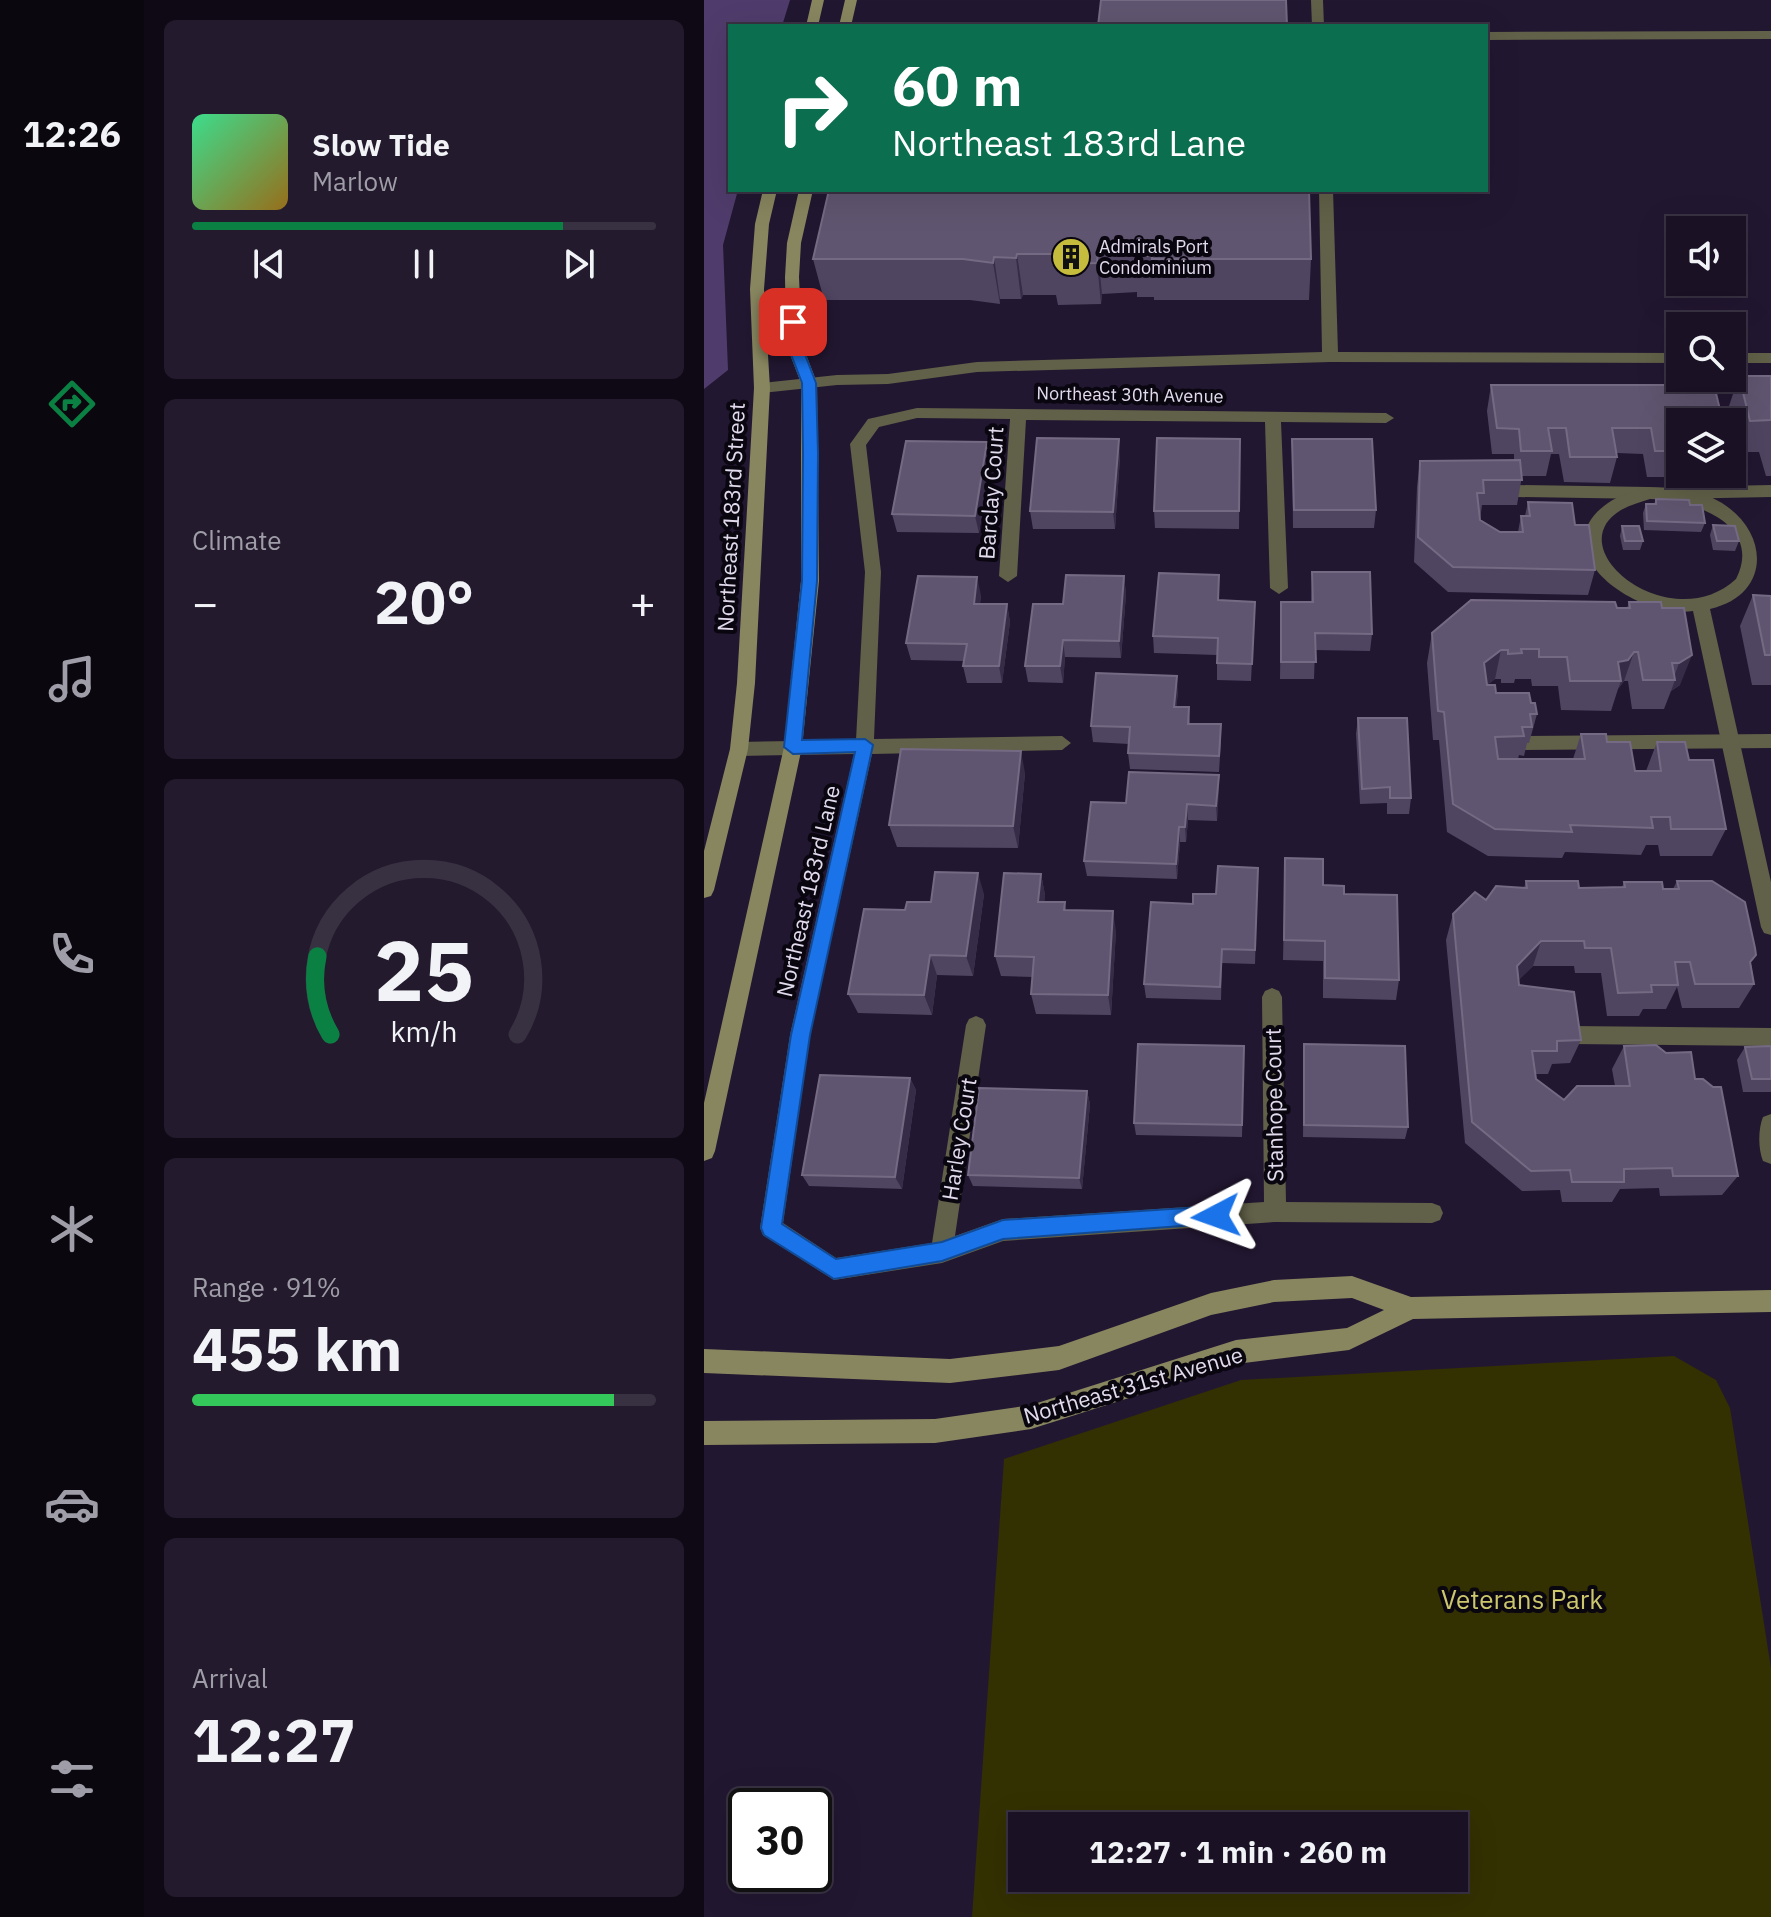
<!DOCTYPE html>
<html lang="en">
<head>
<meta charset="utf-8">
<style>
  body { margin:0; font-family:"IBM Plex Sans",sans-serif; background:#231a2d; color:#f1f3f6; height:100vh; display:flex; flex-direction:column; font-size:30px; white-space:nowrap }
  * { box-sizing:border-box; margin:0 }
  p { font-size:26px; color:#9f9da7 }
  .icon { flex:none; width:44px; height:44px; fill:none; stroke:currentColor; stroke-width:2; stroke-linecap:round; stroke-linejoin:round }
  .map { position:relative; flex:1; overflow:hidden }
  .details { display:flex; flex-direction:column; gap:20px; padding:20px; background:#0e0914; width:560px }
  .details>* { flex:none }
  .hud { position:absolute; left:24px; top:24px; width:760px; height:168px; border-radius:0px; box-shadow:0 8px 32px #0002,0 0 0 2px #383142; background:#0b6e4f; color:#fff; overflow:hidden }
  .tools { position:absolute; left:962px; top:216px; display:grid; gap:16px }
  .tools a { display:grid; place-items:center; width:80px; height:80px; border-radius:0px; background:#1a1125; box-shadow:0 8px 32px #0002,0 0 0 2px #383142; font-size:40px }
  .speed { position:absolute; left:24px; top:1788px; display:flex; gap:16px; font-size:40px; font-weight:700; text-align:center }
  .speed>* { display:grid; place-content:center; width:104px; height:104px; border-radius:50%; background:#1a1125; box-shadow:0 8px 32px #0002,0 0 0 2px #383142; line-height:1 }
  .speed .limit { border:4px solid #111; border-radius:12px; background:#fff; color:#111 }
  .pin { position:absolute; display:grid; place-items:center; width:68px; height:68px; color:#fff; margin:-34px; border-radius:16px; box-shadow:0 4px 12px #0006 }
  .me { position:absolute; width:88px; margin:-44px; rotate:266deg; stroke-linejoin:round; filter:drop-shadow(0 0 6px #0008) }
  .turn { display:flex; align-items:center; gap:28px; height:168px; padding:0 32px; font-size:36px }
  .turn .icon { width:104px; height:104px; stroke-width:2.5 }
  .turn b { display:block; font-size:56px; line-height:68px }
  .big { font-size:60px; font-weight:800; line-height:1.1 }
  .details .widget { flex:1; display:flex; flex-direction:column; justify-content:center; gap:12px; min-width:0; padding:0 28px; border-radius:12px; background:#231a2d }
  .details .dial { align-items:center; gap:0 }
  .dial svg { height:208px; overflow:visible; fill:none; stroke:#383142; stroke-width:7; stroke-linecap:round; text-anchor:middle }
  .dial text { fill:#f1f3f6; stroke:none }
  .song { display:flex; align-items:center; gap:24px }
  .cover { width:96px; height:96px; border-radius:12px; background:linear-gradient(135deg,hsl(150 70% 55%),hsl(40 70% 35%)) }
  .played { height:8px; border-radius:4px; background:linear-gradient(90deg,#0b8043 80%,#383142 80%) }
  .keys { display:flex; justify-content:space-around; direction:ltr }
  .heat { display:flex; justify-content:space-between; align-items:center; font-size:44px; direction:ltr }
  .charge { height:12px; border-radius:6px; background:linear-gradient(90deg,#34c759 91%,#383142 0) }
  .trip { position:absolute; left:304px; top:1812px; width:460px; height:80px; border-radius:0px; background:#1a1125; box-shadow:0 8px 32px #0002,0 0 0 2px #383142; font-weight:800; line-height:80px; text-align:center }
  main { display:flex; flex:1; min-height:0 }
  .tabs { display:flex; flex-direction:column; width:144px; justify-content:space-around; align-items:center; background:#0a070f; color:#9f9da7 }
  .tabs .icon { width:56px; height:56px }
  .tabs .active { color:#0b8043 }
  .tabs b { font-size:36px; color:#f1f3f6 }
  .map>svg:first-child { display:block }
</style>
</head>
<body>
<main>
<nav class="tabs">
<b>12:26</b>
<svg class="icon active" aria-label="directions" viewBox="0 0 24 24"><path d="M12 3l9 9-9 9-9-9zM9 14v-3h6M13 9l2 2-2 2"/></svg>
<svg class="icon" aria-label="music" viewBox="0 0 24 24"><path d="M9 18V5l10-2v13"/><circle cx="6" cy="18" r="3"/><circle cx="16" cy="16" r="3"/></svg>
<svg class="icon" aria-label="phone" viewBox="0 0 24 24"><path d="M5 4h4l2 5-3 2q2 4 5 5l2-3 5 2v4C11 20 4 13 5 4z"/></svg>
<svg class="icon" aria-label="climate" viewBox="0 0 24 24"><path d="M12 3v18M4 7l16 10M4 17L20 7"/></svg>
<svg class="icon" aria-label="car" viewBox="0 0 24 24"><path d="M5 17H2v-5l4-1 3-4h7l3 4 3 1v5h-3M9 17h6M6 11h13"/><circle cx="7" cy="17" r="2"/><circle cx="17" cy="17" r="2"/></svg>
<svg class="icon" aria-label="filters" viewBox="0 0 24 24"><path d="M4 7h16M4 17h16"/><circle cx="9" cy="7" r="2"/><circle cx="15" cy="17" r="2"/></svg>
</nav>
<section class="details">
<div class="widget">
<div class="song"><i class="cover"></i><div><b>Slow Tide</b><p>Marlow</p></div></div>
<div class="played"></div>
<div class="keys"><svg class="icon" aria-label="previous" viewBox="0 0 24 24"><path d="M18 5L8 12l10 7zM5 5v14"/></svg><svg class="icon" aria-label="pause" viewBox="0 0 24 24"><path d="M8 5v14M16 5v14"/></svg><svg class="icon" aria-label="next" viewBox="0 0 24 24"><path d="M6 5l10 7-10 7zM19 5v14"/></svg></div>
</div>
<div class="widget"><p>Climate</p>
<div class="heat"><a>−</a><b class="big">20°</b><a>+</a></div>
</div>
<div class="widget dial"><svg viewBox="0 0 100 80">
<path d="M14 69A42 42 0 1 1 86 69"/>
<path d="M14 69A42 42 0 0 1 9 39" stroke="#0b8043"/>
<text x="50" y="56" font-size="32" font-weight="700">25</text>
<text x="50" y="72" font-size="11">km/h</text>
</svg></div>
<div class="widget"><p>Range · 91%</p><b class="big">455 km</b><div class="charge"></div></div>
<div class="widget"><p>Arrival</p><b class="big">12:27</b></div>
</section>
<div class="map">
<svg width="1067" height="1917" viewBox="0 0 1067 1917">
  <rect width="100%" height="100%" fill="#221731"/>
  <path fill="#333002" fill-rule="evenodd" d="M970 1356 1012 1380 1026 1408 1067 1668V1917H268L300 1459 537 1380ZM318 1826H750V1878H318Z"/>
  <path fill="#503c6c" d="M0 0H86L78 26H26V190H34L19 245 24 370 0 389Z"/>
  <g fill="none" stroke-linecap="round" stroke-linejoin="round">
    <path fill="#616048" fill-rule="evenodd" d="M607 0H619L620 26H608Z
      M1067 31V39L782 40V32Z
      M615 190H629L634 352 976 353V363L626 362 273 372 184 384 133 385 58 393 50 388 58 383 133 375 184 374 273 362 618 352Z
      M1028 353H1067V363H1028Z
      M813 485 945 487 953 493 945 499 813 497 805 491Z
      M1067 485V497L967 499 959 493 967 487Z
      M1067 734V748L820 750 811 743 820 736Z
      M867 1026 1067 1028V1046L867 1044 860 1041 857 1035 860 1029Z"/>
    <path fill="#616048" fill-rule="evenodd" d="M213 408 682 413 690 418 682 423 577 422 584 588 575 594 566 588 561 422 322 420 313 576 304 582 295 576 306 419 213 418 175 427 162 445 177 572 170 739 358 736 367 743 358 750 168 754 106 1035 79 1223 132 1258 228 1243 262 1025 265 1019 272 1016 279 1019 282 1025 251 1236 299 1219 560 1202 558 997 561 991 568 988 575 991 578 997 582 1202 728 1203 736 1206 739 1213 736 1220 728 1223 571 1222 299 1241 238 1263 130 1280 59 1235 56 1228 86 1035 150 754 35 756 26 749 35 742 152 740 161 572 146 444 164 419Z
      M945 487C969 487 996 490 1018 503 1066 533 1067 595 1006 609L1067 882V935L1060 933 1057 927 989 611C931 619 836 550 904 503 914 495 933 491 945 487ZM946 499C988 499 1060 524 1032 579 967 639 852 549 917 510 926 505 937 502 946 499Z
      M1067 1114V1164L1059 1161C1054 1149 1054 1129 1059 1117Z"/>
    <path fill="#88865f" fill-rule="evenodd" d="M108 0H120L114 26H102Z
      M141 0H153L147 26H135Z
      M59 190H73L65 224 60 289 66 388 51 683 44 749 10 890 7 896 0 898V851L26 749 33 683 50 388 46 289 51 224Z
      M95 190H109L97 243 95 277 98 344 113 383 115 581 98 747 11 1151 8 1158 0 1161V1103L80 747 97 581V383L82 344 81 277 83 243Z
      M648 1276 707 1297 1067 1290V1312L709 1319 645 1350 532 1364 327 1429 231 1443 0 1445V1421L231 1419 327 1405 532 1340 643 1328 680 1310 648 1298 570 1302 507 1315 355 1370 246 1383 0 1373V1349L246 1359 355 1346 507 1293 570 1280Z"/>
  </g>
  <path fill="#504561" d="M125 190 607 259 605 300H450V297H433V292L398 294 397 304 354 305 352 295H319L317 299H296V304L266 300H120L109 259Z
    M1035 376H1067V476H1062L1055 452H1034L1028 422H1027L1024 409Z
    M787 385 976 422V474H1000L997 483H964V477H943L939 454 913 453V457L906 483 860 482 855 454H847L842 476H818L813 505H778L776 520 796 532H814L817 516H821L824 502 871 525 891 570 884 595 744 592 710 562 713 487 716 461 810 460V454H788L783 411Z
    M536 439 535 529 451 528 450 511Z
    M588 439 672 510 670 528H589Z
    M283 442 286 461 275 533 193 532 188 514Z
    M416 457 411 529H329L326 511Z
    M952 499 986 505 1001 523 997 532 940 530 939 513 942 504H950Z
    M1009 525 1035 541 1031 551 1009 550 1006 535Z
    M918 526 939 541 936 550H919L916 536Z
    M608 572 668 634 666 651 611 650 610 679H576L577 602H607Z
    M420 576 422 594 417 658 361 657 359 683 324 682 321 666 359 604Z
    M277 595 276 604H303L306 622 298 683H263L259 666 260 661 207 660 202 643Z
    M1049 595 1067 596V687V685H1048L1036 626Z
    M515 601 551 602 547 681 513 680V655L450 653 449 636Z
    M925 602 958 608H980L976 685 967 691 960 709H928L924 681H920L914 689 907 711 857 710 854 686H828L827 679H811L810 683H797V679H791L783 685 792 693 827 703 833 714 825 743H823L820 756 815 755 814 759H869L877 734 903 742 931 771H942L953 742 985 760 1022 829 1008 856H956L954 845H942L937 855 861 852 858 858 784 856 743 832 735 740H729L723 663 728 633 913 608H923Z
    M474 692 472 707H485L486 724 517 741 515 772 426 769 424 753 425 744 389 742 387 726Z
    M654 718 707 798 705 814H683V803L656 804 652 734Z
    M321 773 314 848 193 847 185 825Z
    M515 775 513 821 484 820 482 842H476L473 879 383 876 380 861 422 803Z
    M581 858 619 885 640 894 695 980 692 1000 619 998V961L579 960Z
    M554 868 551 964 518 963 517 1000 442 998 440 984 512 894Z
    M337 874 341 895 340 902H361L362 910 412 931 407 1015 332 1014 327 994 329 977 297 976 291 956Z
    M822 881 875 888 918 887 920 882 959 889H969L973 881 1047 963 1050 984 1035 1008H978L973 987 962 1009H939L935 1016H903L897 973H871L870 966H829L814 980 815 985 877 1040 866 1063 848 1064 844 1074H831L832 1079 860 1100 911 1086 908 1069 920 1046 991 1079 1034 1176 1018 1195 956 1196 955 1188 916 1189 908 1202H858L856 1190 818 1191 761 1143 742 940 749 914 782 900 820 888Z
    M280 894 269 976 233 975 228 1015 154 1013 144 994 201 910 227 902Z
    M600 1044 704 1127 701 1139 599 1137Z
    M540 1046 538 1137 432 1135 430 1123Z
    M1067 1046V1092H1039L1033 1060 1041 1047Z
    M206 1078 212 1090 198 1189 105 1186 98 1175Z
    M383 1091 386 1104 378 1189 269 1186 264 1175Z"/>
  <path fill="#372c47" d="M394 253 398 294 397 304 393 263Z
    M313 254 319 295 317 299 312 258Z
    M290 257 296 299V304L289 263Z
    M415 439 416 457 411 529 409 512Z
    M283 442 286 461 275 533 271 516Z
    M420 576 422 594 417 658 415 641Z
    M273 577 277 595 273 621 270 604Z
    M303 604 306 622 298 683 295 666Z
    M359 640 361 657 359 683 356 666Z
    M797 650 791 679 774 692 780 663Z
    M930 652 920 681 914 689 917 681 914 662Z
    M988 655 976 685 967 691 971 680H969L975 663Z
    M473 676 474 692 471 723 470 707Z
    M317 751 321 773 314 848 309 826Z
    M515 775V791L513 821 512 806Z
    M483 804 484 820 482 842 481 827Z
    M475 827 476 842 473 879 472 864Z
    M274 873 280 894 269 976 262 956Z
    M337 874 341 895 339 922 334 902Z
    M409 911 412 931 407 1015 404 995Z
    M837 941 829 966 805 990 813 966Z
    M226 955 233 975 228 1015 220 995Z
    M206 1078 212 1090 198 1189 191 1177Z
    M383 1091 386 1104 378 1189 375 1178Z"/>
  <path fill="#605570" stroke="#746a83" stroke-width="2" d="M397 0H582L583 26H394Z
    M125 190H605L607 259H448V256H431V251L394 253 393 263 349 264 350 254H313L312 258 290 257 289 263 259 259H109Z
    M1035 376H1067V420L1046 421Z
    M787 385H1010L1019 422H976V457H973L972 451H951L947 428H908L913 457H866L862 428H844L848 451H817L815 429 793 428Z
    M333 438 415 439 409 512 326 511Z
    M453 438 536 439 535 511H450Z
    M588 439H668L672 510H590Z
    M202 441 283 442 271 516 188 514Z
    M816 460 818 480H779L780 493H773L776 520 796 532H819L817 516H826L824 502 868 503 871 525H885L891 570 749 567 714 537 716 461Z
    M952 499 985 500 986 505H998L1001 523 943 521 942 504H952Z
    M1009 525 1031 526 1035 541H1013Z
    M918 526H935L939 541H921Z
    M608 572H666L668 634 611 633 612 662H577V602H609Z
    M455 573 515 575 514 600 551 602 548 664 513 663 514 638 449 636Z
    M362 575 420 576 415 641 359 640 356 666H321L329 604H359Z
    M214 576 273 577 270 604H303L295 666H259L263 644 202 643Z
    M1049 595 1067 596V655H1061Z
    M767 600 911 602 913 608H926L925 602H957L958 608H980L988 655 975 663H968L971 680H939L934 652H930L924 660 914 662 917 681H866L863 657H835V649H817L818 653 804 654V650H797L780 663 783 685H791L792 693H825L827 703H831L833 714H826L828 727H818L820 736 791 737 794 759H881L877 734H902L903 742H926L931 771H957L953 742H981L985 760H1009L1022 829H967L966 817H947L949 828 866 825 868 832 791 829 749 804 740 712 734 711 728 633Z
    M392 673 473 676 470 707H485L484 724H517L515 756 424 753 426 727 387 726Z
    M654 718H703L707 798H686V787L658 789Z
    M197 749 317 751 309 826 185 825Z
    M425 772 515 775 512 806 483 804 481 827H475L472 864 380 861 387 802 422 803Z
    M581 858 619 859V885L640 886V894L693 895 695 980 621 978V941L580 940Z
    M514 866 554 868 551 950 518 949 516 987 440 984 447 902 489 904V894H512Z
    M231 872 274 873 262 956 226 955 220 995 144 994 160 909 201 910 203 902H227Z
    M300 873 337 874 334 902H361L360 910 409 911 404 995 327 994 330 957 291 956Z
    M822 881H874L875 888 921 887 920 882H958L959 889H975L973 881H1008L1041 902 1051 948 1052 955 1046 962 1050 984H991L986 962H971L974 985H947L948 992 914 993 907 948H881L880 941H837L813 966 815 985 870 992 877 1040 853 1041V1051H828L832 1079 860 1100 873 1086H926L920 1046 952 1045 962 1053 987 1052 991 1079H999L1009 1087H1017L1034 1176H969L968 1168 920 1169V1182H868L866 1170 827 1171 768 1122 749 914 771 892 782 900 792 886 823 888Z
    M434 1044 540 1046 538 1125 430 1123Z
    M600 1044 701 1046 704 1127 600 1125Z
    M1067 1046V1079H1048L1041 1047Z
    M116 1075 206 1078 191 1177 98 1175Z
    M275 1088 383 1091 375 1178 264 1175Z"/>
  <path fill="#1a73e8" stroke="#114b97" stroke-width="2" d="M89 317 96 322 97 344 112 383 114 453 113 581 98 740 161 739 169 745 106 1035 78 1224 132 1259 238 1242 299 1220 512 1206 519 1209 522 1216 519 1223 299 1239 238 1261 130 1279 60 1235 57 1228 87 1035 151 752 89 754 80 747 98 581 99 453 98 383 83 344 82 322Z"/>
  <defs>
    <symbol id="building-disc" viewBox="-11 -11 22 22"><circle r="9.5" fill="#c5bc3d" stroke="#0a0610"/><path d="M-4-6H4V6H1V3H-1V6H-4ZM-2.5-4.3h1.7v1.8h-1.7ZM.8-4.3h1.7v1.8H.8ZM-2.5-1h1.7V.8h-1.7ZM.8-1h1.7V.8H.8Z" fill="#111"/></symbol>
  </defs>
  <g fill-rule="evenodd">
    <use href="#building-disc" x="345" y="235" width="44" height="44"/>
  </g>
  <g text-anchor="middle" stroke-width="8" stroke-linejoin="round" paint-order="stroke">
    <g font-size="18" fill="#e2dbed" stroke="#0a0610" text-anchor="start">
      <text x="395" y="253">Admirals Port<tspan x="395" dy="21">Condominium</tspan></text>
    </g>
    <g font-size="18" fill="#e2dbed" stroke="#0a0610">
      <text transform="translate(426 395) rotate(1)" y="6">Northeast 30th Avenue</text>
    </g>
    <g font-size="22" fill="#e2dbed" stroke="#0a0610">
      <text transform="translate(287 493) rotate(-86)" y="8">Barclay Court</text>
      <text transform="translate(27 517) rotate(-87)" y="8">Northeast 183rd Street</text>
      <text transform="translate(104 891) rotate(-77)" y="8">Northeast 183rd Lane</text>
      <text transform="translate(570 1105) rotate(-91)" y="8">Stanhope Court</text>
      <text transform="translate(255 1139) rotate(-81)" y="8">Harley Court</text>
      <text transform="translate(429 1385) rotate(-16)" y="8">Northeast 31st Avenue</text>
    </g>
    <g font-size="26" fill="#ccc66d" stroke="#0a0610">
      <text x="818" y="1609">Veterans Park</text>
    </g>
  </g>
</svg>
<div class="tools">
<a><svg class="icon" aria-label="sound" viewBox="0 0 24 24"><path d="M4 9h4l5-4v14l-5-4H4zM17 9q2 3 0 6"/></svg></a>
<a><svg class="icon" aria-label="search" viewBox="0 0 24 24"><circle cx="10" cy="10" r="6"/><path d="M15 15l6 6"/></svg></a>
<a><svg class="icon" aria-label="layers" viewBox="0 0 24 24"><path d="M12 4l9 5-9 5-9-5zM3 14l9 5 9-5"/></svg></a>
</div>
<div class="speed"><div class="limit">30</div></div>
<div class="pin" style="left:89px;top:322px;background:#d93025"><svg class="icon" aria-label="arrive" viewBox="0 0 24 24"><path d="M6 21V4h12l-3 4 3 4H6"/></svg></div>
<svg class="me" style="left:512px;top:1216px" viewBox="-20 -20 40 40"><path d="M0-17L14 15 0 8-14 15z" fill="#1a73e8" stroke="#fff" stroke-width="4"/></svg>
<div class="trip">12:27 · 1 min · 260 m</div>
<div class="hud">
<div class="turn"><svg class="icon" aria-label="right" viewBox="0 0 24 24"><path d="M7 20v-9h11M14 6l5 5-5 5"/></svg><div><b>60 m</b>Northeast 183rd Lane</div></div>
</div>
</div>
</main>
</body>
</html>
